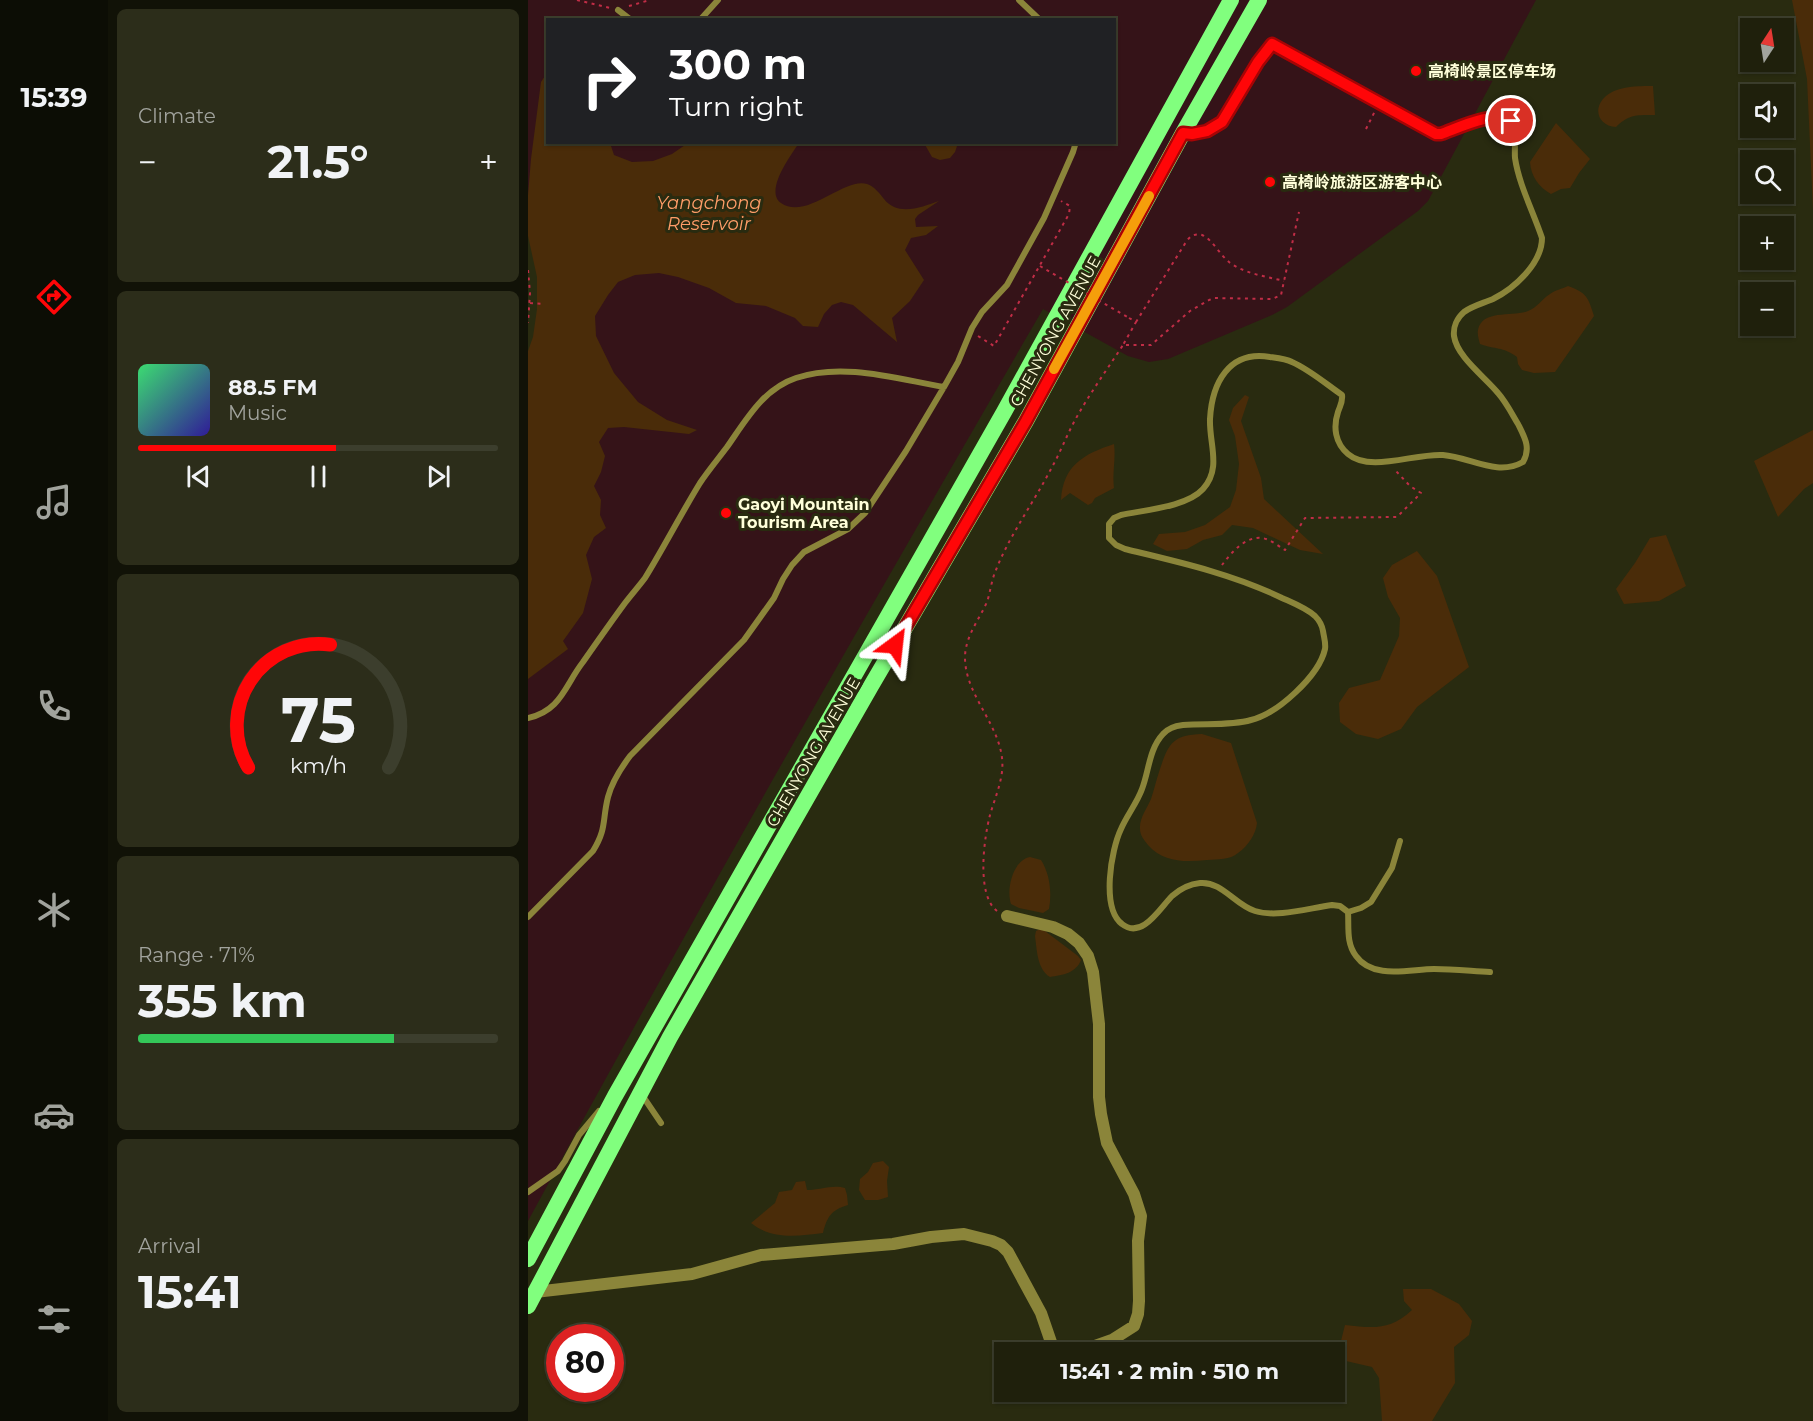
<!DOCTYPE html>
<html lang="en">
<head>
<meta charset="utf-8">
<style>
  body { margin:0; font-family:Montserrat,"Noto Sans SC",sans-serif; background:#2c2d1a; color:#f1f3f6; height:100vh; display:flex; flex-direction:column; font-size:22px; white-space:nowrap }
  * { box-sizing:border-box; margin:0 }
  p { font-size:20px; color:#a1a39d }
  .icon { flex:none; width:33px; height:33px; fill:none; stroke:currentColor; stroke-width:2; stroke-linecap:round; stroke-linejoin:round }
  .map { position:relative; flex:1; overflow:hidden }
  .details { display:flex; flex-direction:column; gap:9px; padding:9px; background:#111207; width:420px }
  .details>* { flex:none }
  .guide { position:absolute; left:18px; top:18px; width:570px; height:126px; border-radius:0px; box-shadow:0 2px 4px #0004,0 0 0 2px #3c3e2d; background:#202124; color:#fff; overflow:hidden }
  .needle { width:39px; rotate:12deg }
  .fabs { position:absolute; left:1212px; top:18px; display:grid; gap:12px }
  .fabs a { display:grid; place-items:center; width:54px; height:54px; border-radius:0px; background:#1f200c; box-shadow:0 2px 4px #0004,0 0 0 2px #3c3e2d; font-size:30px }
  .speed { position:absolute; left:18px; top:1324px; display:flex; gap:12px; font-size:30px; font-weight:700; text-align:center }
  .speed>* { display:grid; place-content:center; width:78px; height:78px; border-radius:50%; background:#1f200c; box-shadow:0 2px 4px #0004,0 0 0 2px #3c3e2d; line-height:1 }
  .speed .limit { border:9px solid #d22; background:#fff; color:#111 }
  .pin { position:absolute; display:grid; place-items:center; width:51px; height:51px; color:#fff; margin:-26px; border:3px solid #fff; border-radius:50%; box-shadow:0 2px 6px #0007 }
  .me { position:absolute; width:66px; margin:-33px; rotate:30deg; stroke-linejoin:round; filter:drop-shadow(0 0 4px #0008) }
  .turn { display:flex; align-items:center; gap:21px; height:126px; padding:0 24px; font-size:27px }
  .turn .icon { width:78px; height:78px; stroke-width:2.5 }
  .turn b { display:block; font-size:42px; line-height:51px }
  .big { font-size:45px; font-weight:700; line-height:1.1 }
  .details .widget { flex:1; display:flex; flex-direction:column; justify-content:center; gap:9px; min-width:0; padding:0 21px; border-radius:9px; background:#2c2d1a }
  .details .dial { align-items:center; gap:0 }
  .dial svg { height:156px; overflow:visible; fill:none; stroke:#3c3e2d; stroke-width:7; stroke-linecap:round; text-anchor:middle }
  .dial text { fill:#f1f3f6; stroke:none }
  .song { display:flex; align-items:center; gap:18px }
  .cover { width:72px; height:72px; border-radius:9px; background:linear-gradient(135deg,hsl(140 70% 55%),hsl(250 70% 35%)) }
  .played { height:6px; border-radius:3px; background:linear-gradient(90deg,#ff0608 55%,#3c3e2d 55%) }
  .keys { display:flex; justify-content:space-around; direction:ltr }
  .heat { display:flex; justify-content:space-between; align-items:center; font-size:33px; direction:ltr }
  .charge { height:9px; border-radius:4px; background:linear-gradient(90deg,#34c759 71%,#3c3e2d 0) }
  .trip { position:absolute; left:466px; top:1342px; width:351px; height:60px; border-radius:0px; background:#1f200c; box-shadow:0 2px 4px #0004,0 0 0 2px #3c3e2d; font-weight:700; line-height:60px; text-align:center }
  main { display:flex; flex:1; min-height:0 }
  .menu { display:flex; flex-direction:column; width:108px; justify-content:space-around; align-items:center; background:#0c0d05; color:#a1a39d }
  .menu .icon { width:42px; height:42px }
  .menu .active { color:#ff0608 }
  .menu b { font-size:27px; color:#f1f3f6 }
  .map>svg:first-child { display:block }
</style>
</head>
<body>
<main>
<nav class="menu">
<b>15:39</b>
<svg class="icon active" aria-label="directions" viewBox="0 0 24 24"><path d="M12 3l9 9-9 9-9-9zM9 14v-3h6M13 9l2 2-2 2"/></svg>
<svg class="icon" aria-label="music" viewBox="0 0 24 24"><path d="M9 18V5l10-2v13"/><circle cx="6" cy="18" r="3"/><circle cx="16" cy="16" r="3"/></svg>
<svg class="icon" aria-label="phone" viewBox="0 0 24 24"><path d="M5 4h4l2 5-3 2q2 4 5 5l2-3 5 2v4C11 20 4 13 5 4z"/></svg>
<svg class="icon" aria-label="climate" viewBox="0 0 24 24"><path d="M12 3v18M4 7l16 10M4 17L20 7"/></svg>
<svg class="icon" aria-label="car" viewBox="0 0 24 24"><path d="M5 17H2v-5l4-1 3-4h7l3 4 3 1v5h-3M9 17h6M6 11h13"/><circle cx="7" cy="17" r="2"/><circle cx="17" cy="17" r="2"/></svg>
<svg class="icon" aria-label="filters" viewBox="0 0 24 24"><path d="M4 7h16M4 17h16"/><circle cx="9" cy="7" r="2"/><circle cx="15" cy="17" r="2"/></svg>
</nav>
<section class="details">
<div class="widget"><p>Climate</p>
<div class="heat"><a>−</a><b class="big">21.5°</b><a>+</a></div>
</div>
<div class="widget">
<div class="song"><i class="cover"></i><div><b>88.5 FM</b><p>Music</p></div></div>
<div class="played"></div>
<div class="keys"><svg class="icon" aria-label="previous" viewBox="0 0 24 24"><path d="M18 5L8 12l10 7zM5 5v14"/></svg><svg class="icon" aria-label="pause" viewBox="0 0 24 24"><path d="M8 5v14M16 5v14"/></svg><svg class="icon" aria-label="next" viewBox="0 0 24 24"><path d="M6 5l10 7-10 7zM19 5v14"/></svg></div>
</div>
<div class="widget dial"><svg viewBox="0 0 100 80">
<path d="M14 69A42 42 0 1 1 86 69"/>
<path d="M14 69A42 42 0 0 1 56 6" stroke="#ff0608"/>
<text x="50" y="56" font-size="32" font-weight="700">75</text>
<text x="50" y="72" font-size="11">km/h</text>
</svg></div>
<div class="widget"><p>Range · 71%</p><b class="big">355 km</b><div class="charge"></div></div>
<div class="widget"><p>Arrival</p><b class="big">15:41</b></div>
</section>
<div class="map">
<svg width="1285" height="1421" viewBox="0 0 1285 1421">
  <rect width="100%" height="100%" fill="#292b10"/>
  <path fill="#351318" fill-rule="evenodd" d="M0 0H1008L900 201 890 211 759 307 744 315 640 359 621 362 600 356 515 309C340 611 166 914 0 1221ZM20 20H586V142H20Z"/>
  <path fill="#4a2c09" d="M1264 0H1285V210L1279 79Z
    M19 73 20 142 82 143 86 155 104 162 125 161 144 154 160 143H271C263 155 236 191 253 203 278 221 316 177 339 184 346 186 352 194 356 199 370 217 394 207 411 201L390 215 387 219 388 227 410 226 398 235 383 238 377 250 396 280 382 301 364 318 369 342 325 305 313 302 304 305 296 314 290 327 275 326 267 318 238 306 208 303 181 288 150 277 131 273 107 275 90 282 80 295 67 316 68 336 86 373 110 402 139 420 169 430 161 434 96 427 80 428 71 442 77 456 73 472 66 486 73 500 72 515 78 528 66 537 58 555 64 579 55 613 35 641 40 649 0 679V195L3 159 13 82Z
    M1125 86 1127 115C1109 115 1101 114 1088 127 1070 126 1064 108 1078 96 1090 86 1110 86 1125 86Z
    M1028 123 1062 159 1051 173 1042 188 1033 189 1023 194C1011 187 1003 177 1002 162Z
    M396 143V142L430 143 427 152 422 158 412 160 404 157Z
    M1040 286C1059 293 1060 297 1066 316L1027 372 1006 373 994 370 990 364 989 357C974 346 968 350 952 344 951 340 949 334 950 330 954 309 985 317 1000 311 1009 308 1014 299 1022 294 1027 290 1034 289 1040 286Z
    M717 395 721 397 713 421 733 478 736 499 795 554 772 550 725 528 704 525 694 535 675 540 659 549 639 551 625 544 631 534 657 532 677 525 702 507 708 490 711 464 707 436 701 420 705 408Z
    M1285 430V483L1276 489 1250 517 1226 461Z
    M586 444C588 459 584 473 586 488L567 498 564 503 560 505 542 493 533 500C535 465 556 454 586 444Z
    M1138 535 1158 586 1131 601 1096 604 1088 589 1107 563 1122 538Z
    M889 551 909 576 941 667 889 707 873 729 850 739 828 734 812 722 811 703 821 688 852 680 871 636 872 618 860 597 855 578 864 565Z
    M674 734 703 743 729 823C728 834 720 846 710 853 702 860 690 859 679 860 657 862 636 863 620 845 616 840 612 835 612 829 611 819 619 808 623 799 626 790 628 781 631 772 640 745 643 735 674 734Z
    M502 857 513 860C522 874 524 893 521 909L515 913 491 908 483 904C478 889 485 860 502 857Z
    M512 929 517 931 550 956 553 960C548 973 535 975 522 977 509 969 509 950 507 936L508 931Z
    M355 1161 361 1167 359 1181 360 1197 350 1200H337L331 1190 332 1179 340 1172 345 1163Z
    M277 1181 279 1190C292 1190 305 1184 317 1188L319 1195 320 1205C303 1210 299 1217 295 1233 270 1236 244 1240 223 1223L247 1203 251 1192 264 1190 268 1182Z
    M875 1289H903L931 1304 944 1321 941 1335 926 1347 927 1383 904 1421H854L851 1378 844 1367 818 1361 813 1341 817 1325C845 1328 861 1331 884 1310L876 1301Z"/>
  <path fill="#292b10" d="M0 236 9 277V309L5 337 0 351Z"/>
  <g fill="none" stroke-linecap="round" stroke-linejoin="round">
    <path stroke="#c02d46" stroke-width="2" stroke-dasharray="3 4.5" stroke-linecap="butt" d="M49 0 82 8
      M101 6 122 0
      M838 129 847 111
      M0 270 2 293 0 323
      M2 303 15 304
      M601 318 608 322 595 345H623L662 311 681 300 686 298 744 299 753 295 771 212
      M608 322 658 242C662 236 667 233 674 235 684 239 692 255 701 262 717 274 737 276 756 281
      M450 336 466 346 541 214 542 206 533 201
      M694 565C703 553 717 536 734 538 742 539 750 546 757 550L777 518 869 517 893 493 882 486 867 470
      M469 911C448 895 456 838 462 815 466 801 472 787 474 772 479 729 436 698 437 656 438 635 451 620 459 602 462 593 463 584 466 575 480 537 505 504 524 467 532 453 538 437 546 422 560 396 578 371 595 345"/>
    <path stroke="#8b853a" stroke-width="6" d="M491 0 512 20
      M90 10 103 20
      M172 20 190 0
      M659 133 679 131 694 122 730 61 744 44 908 134H913C928 129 964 112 980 118 990 123 986 148 987 158 991 185 1005 211 1014 238 1014 263 987 288 965 299 956 303 944 306 936 312 929 318 925 327 926 336 929 357 957 377 970 393 978 402 984 414 990 424 997 438 1003 448 995 462 969 477 942 457 915 455 887 453 842 473 820 454 807 443 805 427 810 412 812 406 815 402 814 395 798 384 782 370 764 362 758 359 749 358 742 357 701 350 684 383 682 419 681 444 694 468 675 489 659 507 616 510 593 515L586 518 581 524V538L588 545 597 549C651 562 705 574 754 598 765 603 778 608 787 616 791 620 794 625 795 631 796 638 798 643 797 649 791 676 749 714 723 720 702 726 677 723 655 725 647 726 640 728 635 734 621 749 621 771 614 789 609 803 599 815 593 829 583 850 573 908 594 924 614 940 632 908 644 896 652 889 662 884 672 883 694 881 707 905 727 911 749 918 781 908 804 905L812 906 820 912C821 927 818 943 828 956 845 980 882 969 906 969 925 969 943 971 962 972
      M0 718C33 711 37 685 55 662 69 642 83 622 97 603 104 594 111 586 117 578 136 547 153 514 172 483 180 471 190 459 199 447 218 420 235 389 268 378 315 362 369 379 416 387
      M820 912 833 908 843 902 864 868 872 841
      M0 917 65 851C79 828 74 821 80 797 84 782 93 768 102 756L216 640 246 598 255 579 264 565 276 552 320 529 337 513 378 451 416 387 430 362 444 328 454 312 479 285 516 218 545 152 548 142
      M114 1095 133 1123
      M0 1192 30 1171 37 1161 51 1135 71 1111"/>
    <path stroke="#8b853a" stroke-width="12" d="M7 1292 164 1274 233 1255 365 1244 403 1237 436 1234 464 1241 473 1245 480 1252 513 1313 524 1345 532 1351H553L584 1340 606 1326 610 1314 611 1301 610 1241 613 1216 606 1194 579 1143 573 1114 571 1097V1024L565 972 560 956 551 943 540 934 525 927 479 916"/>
    <path stroke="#81ff7e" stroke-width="16" d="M0 1259 87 1096 476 412 703 0
      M0 1306 142 1037 343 686 498 421 655 133 731 0"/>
    <path stroke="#c02d46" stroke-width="2" stroke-dasharray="3 4.5" stroke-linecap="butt" d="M512 266 601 318"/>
  </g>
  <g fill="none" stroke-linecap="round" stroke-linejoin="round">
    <defs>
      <path id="route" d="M367 645 498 421 655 133 664 134 679 131 694 122 730 62 744 44 908 134H913C930 128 966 110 983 121"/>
    </defs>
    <use href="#route" stroke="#a60405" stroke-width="15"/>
    <use href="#route" stroke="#ff0608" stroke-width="10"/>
    <path stroke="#f59e0b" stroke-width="10" d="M526 369 621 196"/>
  </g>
  <g fill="#ff0608" stroke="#292b10" stroke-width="2">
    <circle cx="888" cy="71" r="6"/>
    <circle cx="742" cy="182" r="6"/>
    <circle cx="198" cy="513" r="6"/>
  </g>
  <g text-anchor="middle" stroke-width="6" stroke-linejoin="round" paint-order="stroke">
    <g font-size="16" font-weight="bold" fill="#ffffda" stroke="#292b10" text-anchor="start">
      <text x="900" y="77">高椅岭景区停车场</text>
      <text x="754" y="188">高椅岭旅游区游客中心</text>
      <text x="210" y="510">Gaoyi Mountain<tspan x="210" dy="18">Tourism Area</tspan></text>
    </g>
    <g font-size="16" fill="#ffffda" stroke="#292b10">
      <text transform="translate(527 331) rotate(-61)" y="6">CHENYONG AVENUE</text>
      <text transform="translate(285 752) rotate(-60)" y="6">CHENYONG AVENUE</text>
    </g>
    <g font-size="18" font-style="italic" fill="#ff9d68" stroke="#292b10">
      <text x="181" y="209">Yangchong<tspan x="181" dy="21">Reservoir</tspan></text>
    </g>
  </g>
</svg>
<div class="fabs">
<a><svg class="needle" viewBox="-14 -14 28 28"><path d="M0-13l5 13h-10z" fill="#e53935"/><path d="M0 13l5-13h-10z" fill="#a1a39d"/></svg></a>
<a><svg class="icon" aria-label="sound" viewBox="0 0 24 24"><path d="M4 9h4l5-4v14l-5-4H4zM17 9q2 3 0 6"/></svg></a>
<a><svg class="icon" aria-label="search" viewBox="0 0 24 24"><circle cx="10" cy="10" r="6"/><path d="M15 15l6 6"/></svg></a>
<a>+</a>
<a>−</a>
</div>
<div class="speed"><div class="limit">80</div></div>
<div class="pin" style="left:983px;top:121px;background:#d93025"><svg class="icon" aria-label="arrive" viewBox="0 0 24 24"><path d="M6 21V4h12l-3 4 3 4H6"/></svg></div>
<svg class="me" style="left:367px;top:645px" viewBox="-20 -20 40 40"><path d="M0-17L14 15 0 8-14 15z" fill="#ff0608" stroke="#fff" stroke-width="4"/></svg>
<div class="trip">15:41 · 2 min · 510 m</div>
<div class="guide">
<div class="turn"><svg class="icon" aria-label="right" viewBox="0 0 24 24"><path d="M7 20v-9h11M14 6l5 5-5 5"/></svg><div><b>300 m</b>Turn right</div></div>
</div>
</div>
</main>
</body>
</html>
